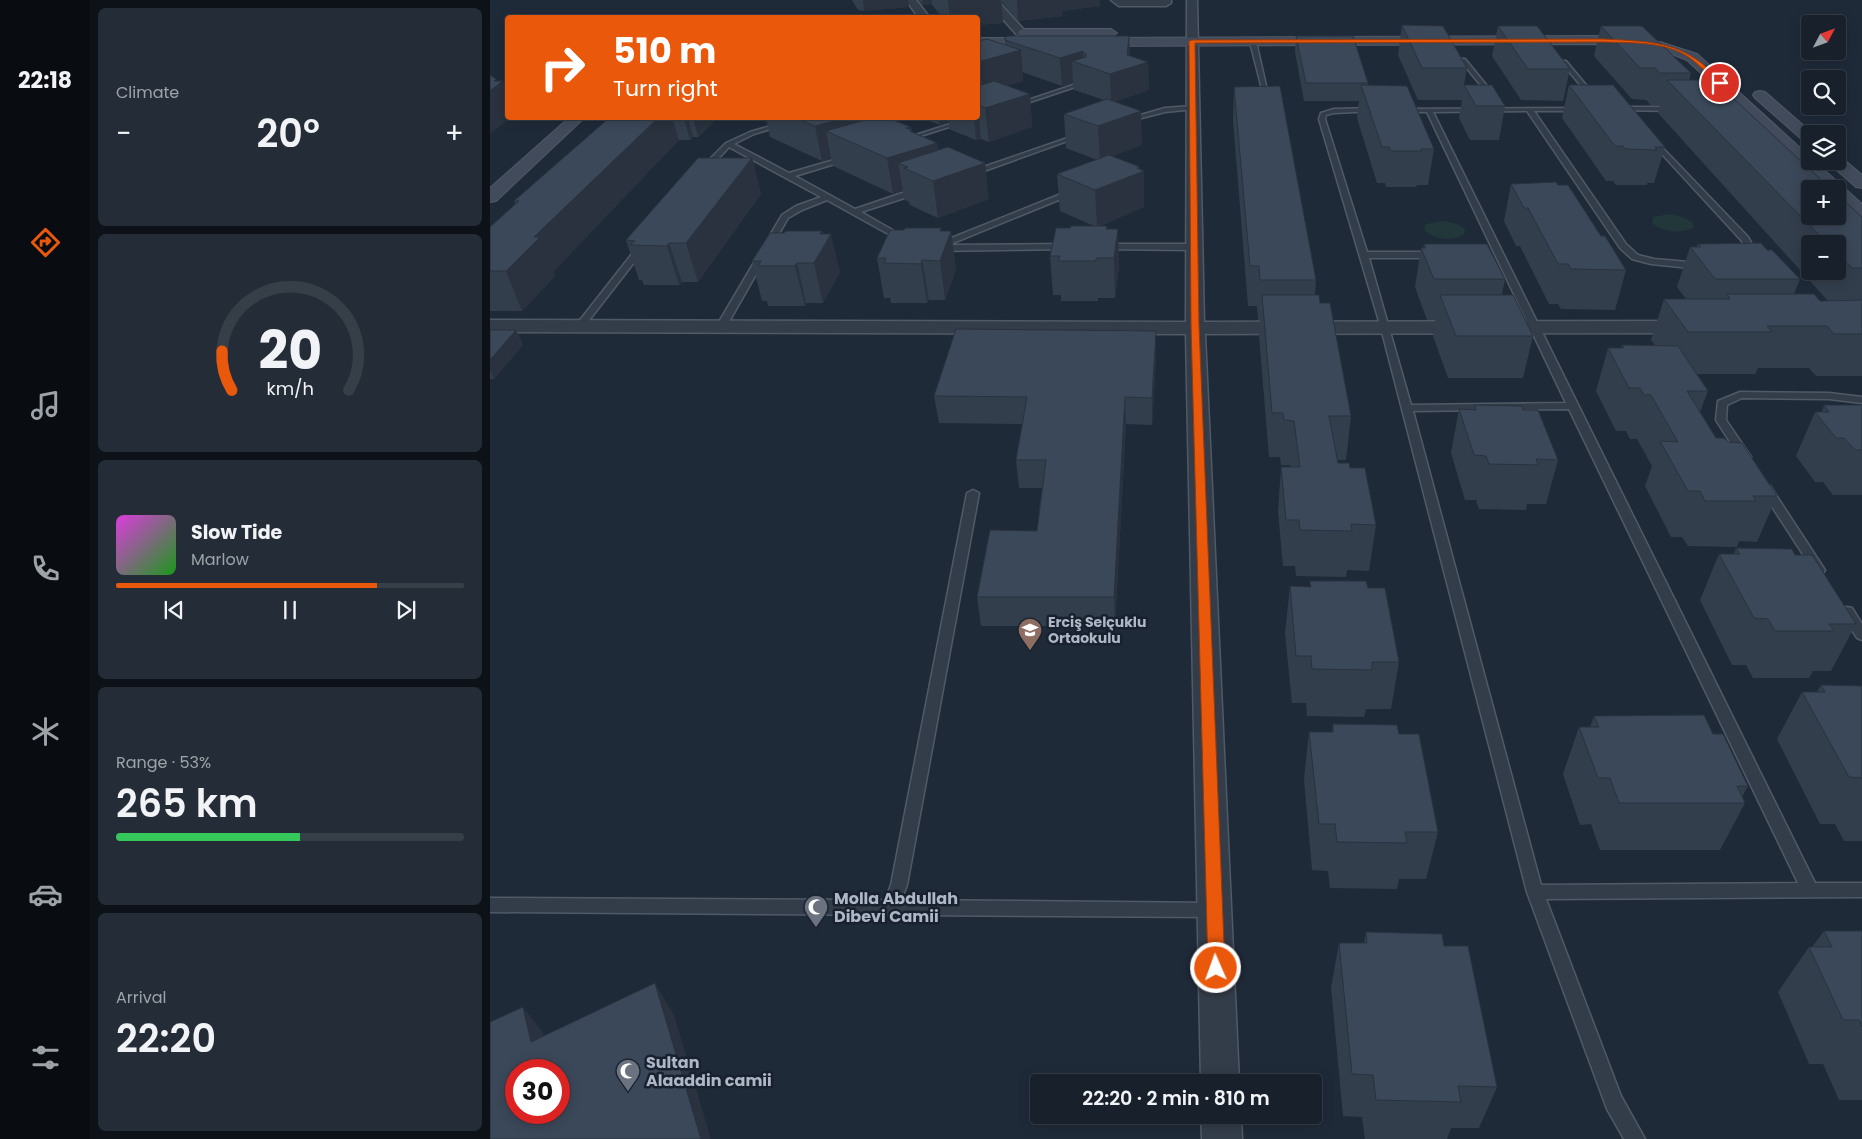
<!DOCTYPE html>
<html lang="en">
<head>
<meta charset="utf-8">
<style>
  body { margin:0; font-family:Poppins,sans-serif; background:#242d37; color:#f1f3f6; height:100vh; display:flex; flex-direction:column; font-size:19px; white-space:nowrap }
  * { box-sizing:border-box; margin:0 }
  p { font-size:16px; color:#9ea3a9 }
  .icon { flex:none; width:28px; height:28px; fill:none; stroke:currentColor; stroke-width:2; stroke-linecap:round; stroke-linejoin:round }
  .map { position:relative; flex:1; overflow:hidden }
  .sheet { display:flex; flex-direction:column; gap:8px; padding:8px; background:#0d1218; width:400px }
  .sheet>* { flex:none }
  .hud { position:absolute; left:15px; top:15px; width:475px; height:105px; border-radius:5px; box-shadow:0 2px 12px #0003,0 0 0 1px #363e47; background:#ea580c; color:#fff; overflow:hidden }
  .needle { width:32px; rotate:49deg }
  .buttons { position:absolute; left:1311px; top:15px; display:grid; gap:10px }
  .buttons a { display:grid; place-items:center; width:45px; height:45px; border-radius:5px; background:#17202b; box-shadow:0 2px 12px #0003,0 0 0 1px #363e47; font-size:25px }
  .speed { position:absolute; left:15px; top:1059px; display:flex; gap:10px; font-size:25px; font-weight:700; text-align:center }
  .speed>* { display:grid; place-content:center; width:65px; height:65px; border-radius:50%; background:#17202b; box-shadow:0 2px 12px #0003,0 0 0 1px #363e47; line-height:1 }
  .speed .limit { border:8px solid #d22; background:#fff; color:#111 }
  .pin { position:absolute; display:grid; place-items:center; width:42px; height:42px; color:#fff; margin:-21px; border:2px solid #fff; border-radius:50%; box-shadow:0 1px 5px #0007 }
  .me { position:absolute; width:55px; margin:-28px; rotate:358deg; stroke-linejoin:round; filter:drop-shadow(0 0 4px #0008) }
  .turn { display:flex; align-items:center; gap:18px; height:105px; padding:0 25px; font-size:22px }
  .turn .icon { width:65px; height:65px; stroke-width:2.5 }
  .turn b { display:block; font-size:35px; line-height:42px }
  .big { font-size:38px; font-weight:600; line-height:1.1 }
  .sheet .widget { flex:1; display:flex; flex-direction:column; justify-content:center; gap:8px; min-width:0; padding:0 18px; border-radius:8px; background:#242d37 }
  .sheet .dial { align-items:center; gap:0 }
  .dial svg { height:130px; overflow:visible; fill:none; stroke:#363e47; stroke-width:7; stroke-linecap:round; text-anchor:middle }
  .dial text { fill:#f1f3f6; stroke:none }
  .song { display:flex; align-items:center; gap:15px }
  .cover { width:60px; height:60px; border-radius:8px; background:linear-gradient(135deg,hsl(300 70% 55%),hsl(120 70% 35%)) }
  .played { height:5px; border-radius:2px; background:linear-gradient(90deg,#ea580c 75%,#363e47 75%) }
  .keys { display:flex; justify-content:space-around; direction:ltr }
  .heat { display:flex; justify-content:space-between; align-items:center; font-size:28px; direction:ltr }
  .charge { height:8px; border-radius:4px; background:linear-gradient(90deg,#34c759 53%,#363e47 0) }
  .trip { position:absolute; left:540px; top:1074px; width:292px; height:50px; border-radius:5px; background:#17202b; box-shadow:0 2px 12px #0003,0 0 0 1px #363e47; font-weight:600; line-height:50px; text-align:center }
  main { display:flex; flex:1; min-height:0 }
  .tab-bar { display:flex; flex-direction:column; width:90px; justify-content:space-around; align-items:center; background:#090d11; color:#9ea3a9 }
  .tab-bar .icon { width:35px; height:35px }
  .tab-bar .current { color:#ea580c }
  .tab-bar b { font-size:22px; color:#f1f3f6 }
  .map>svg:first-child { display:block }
</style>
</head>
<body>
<main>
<nav class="tab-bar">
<b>22:18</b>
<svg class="icon current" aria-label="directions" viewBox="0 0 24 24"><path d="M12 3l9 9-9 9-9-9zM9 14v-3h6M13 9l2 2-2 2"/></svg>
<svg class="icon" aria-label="music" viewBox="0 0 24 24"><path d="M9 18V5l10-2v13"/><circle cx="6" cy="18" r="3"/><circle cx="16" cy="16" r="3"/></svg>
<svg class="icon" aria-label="phone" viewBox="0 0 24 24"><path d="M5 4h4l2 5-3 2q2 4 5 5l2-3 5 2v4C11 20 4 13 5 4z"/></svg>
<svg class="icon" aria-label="climate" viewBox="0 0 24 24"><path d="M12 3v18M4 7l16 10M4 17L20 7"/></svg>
<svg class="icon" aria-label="car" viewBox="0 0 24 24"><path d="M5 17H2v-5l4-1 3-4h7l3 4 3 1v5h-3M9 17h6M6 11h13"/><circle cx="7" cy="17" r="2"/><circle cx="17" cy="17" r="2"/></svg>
<svg class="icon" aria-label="filters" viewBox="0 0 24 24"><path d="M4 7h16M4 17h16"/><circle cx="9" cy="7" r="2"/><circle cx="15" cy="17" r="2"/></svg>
</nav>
<section class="sheet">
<div class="widget"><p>Climate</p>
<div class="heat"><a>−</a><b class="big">20°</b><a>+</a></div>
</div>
<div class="widget dial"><svg viewBox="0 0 100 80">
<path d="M14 69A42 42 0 1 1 86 69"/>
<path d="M14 69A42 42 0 0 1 8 45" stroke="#ea580c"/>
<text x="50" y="56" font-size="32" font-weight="700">20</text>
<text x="50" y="72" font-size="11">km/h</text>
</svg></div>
<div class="widget">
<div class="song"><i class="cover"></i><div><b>Slow Tide</b><p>Marlow</p></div></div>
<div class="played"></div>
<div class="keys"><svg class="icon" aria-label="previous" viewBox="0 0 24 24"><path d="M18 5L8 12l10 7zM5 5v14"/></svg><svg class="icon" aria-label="pause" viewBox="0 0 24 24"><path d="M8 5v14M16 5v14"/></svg><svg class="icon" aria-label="next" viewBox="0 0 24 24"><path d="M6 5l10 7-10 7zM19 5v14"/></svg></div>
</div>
<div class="widget"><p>Range · 53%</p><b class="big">265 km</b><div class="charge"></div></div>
<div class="widget"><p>Arrival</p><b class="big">22:20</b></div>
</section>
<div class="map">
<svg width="1372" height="1139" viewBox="0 0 1372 1139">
  <rect width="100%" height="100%" fill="#1f2a39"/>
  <path fill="#21373a" d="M1179 214 1193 217 1202 222 1204 227C1192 235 1173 232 1162 223L1163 217Z
    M954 221 967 224 975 229 974 234C963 242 944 240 934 230L936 224Z"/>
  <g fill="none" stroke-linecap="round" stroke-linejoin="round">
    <defs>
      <path id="lane" d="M757 40H761L767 46 777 90 772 89 761 46Z
        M971 59H975L1006 97V99H1002L971 61Z
        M1072 61H1076L1106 97V99H1102L1072 63Z
        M592 82 597 83 528 106 523 105Z
        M703 106 706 108 705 109 675 112 636 122 633 120 675 108Z
        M1126 107H1186L1189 109 1186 111 1124 110 1123 109Z
        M884 108 887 110 886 111 844 113 836 115 835 119 877 252H946L950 255 946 258H879L921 405 1076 403 937 112H911L908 110 909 109 1091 108 1092 109 1089 111H1044L1136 244 1148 255 1164 259 1210 263 1214 266 1210 269 1161 264 1142 259 1130 248 1037 111 943 112 1325 883H1372V897L1056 899 1131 1096 1155 1139H1134L1117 1109 1037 892 891 328 829 119 831 113 844 109ZM1079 409 1308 883 1051 885 923 411Z
        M308 118H317L264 134 244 144 299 173 361 155V159L305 176 365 209 427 188H433V192L371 212 418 239 411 241 337 200 312 210 298 218 236 327 234 329H228L226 327 292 215 306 206 331 197 239 147 216 172 209 170 236 143 260 132Z
        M479 118H487L415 141 410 140Z
        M589 134 594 135 483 175 476 173Z
        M1160 139H1164L1258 237 1266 252 1261 260 1254 258 1258 252 1251 240 1160 141Z
        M581 190 588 192 458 245 580 244 584 247 583 249 447 251 443 248 449 243Z
        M612 244H704L708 247 704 250 609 249 608 247Z
        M149 245 156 247 93 328H87V324Z
        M1250 392 1339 393 1372 397V403L1339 399 1252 398 1237 405 1236 420 1261 457 1255 460 1251 459 1226 420 1228 401Z
        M1276 485 1280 486 1333 567 1335 570 1333 573H1325L1270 488Z
        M483 490 489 493 417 885 411 900 725 903 731 905 733 910 731 915 725 917 0 912V898L395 900 401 885 477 493Z
        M1357 607 1362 608 1372 624V640L1367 638 1350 611 1352 608Z"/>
      <path id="street" d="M416 0H426L440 18H429Z
        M496 0H507L535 31 537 33 535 35H527Z
        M621 0H681V3L676 6H629Z
        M697 0H707L714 322 1200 321 1207 323 1209 327 1207 331 1200 333 715 334 749 1082H711L696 334 0 332V320L696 322Z
        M711 1115H751L752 1139H712Z"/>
      <path id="secondary" d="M534 29H621L627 33 621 37 530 36 528 33 530 30Z
        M1113 36 1170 42 1207 54 1320 157V161H1324L1372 204V219L1366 218 1348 200V189H1335L1197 60 1169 49 1113 44 601 46 595 42 601 38Z
        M488 38H553L559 42 553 46H488Z
        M1270 91 1275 92 1323 134H1320V144L1315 142 1265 98 1263 95 1265 92Z
        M79 118H94L6 201 0 202V188Z
        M1348 157 1352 158 1372 175V188L1366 187 1340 164 1338 161H1348Z"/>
    </defs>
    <use href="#lane" stroke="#505a67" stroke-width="3"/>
    <use href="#street" stroke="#505a67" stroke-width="3"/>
    <use href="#secondary" stroke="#505a67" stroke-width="2"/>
    <use href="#lane" fill="#333c49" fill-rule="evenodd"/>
    <use href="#street" fill="#333c49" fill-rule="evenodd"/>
    <use href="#secondary" fill="#414b5c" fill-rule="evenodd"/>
  </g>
  <path fill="#333e4d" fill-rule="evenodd" d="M362 0H418L419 7 374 11 368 10Z
    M428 0H610V6L572 11 573 16 528 21 512 2 513 23 488 25V18H453L442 5H433Z
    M912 25 977 68 974 85 1015 106 1009 140H980L969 118 972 100H928L908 55Z
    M1008 26 1080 69 1073 101 1031 100 1002 56Z
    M1111 26 1201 73 1199 80 1214 85 1372 217V376H1326L1319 368H1268L1265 374H1207L1218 391 1210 412 1226 438 1238 442 1287 496 1267 542 1249 541 1247 547 1198 546 1192 537H1181L1155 486 1162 466 1147 439H1140L1136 431H1126L1106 391 1118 348H1131L1132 345H1165L1161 340 1174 299H1196L1187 287 1200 247H1206L1208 244 1277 250 1310 279 1304 294 1330 301H1338L1168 113 1170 105H1161L1156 100 1142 99 1104 56ZM1320 244H1348V271H1320Z
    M639 36 640 56 658 62 659 90 624 102 652 145 622 156 650 167V170L654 171V207L610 226H617V229H628L629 267 625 298H608V301H571V295H563L560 256 580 228 604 226 570 211 567 174 607 160 576 148 574 114 614 100 584 90 583 83 572 86 532 72 533 81 517 86 540 94 542 127 499 142 491 139 486 140 459 129V122L450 125 431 118H488V41L515 45V40Z
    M806 36 878 83V85L944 149 938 185H927L926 187H896L895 183H887L867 118 869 101H814L805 52Z
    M1079 85 1175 147 1164 183H1157V185H1126L1123 181H1116L1072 118Z
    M744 87 826 280 825 295 830 303 861 416 856 460H847L848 463 860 468 886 525 879 571 857 570 856 577 806 576 805 566H793L788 512 791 467H800V465H791L790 457H779L769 336 770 320H768L767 306H758L743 120Z
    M119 118H236L233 120 228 118 208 137H203L200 140H189L63 272 65 276 32 311H0V227L25 204 24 201Z
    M276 118H398L421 127 422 132 447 143 448 151 499 199 448 218 420 205 419 202 414 199 413 191 403 194 343 166 341 158 332 161 280 137Z
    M262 158 271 194 208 282H192L189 285H154L152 280H149L136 240Z
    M1021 184 1111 236 1136 270 1125 310 1071 309 1068 304H1059L1030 246H1026L1014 221Z
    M451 228V231H461L466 270 455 300H439L437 303H401L400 298H394L387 258Z
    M332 231 350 272 333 303H316L315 306H278L277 301H272L262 261 294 233Z
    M934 244 1015 279 1012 295 1043 336 1033 378H958L943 336 945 320H937L925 287 931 248H933Z
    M0 330H26L33 345 4 379H0Z
    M666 357 662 425 636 424 625 626H491L487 597 547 531 552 488H529L526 460 532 424 449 423 444 396Z
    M985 405 1033 410 1068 460 1056 504H1037L1036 510 989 509 986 500H975L961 453 969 409 984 410Z
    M1334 405H1372V495H1343L1333 482H1325L1306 456 1325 412H1332Z
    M1246 548 1305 555 1366 624 1341 671H1323L1319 678H1263L1256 665H1242L1210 600 1229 554H1244Z
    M820 581 878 588 909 662 901 709H876L874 717 817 716 816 703H802L795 633 800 586 820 587Z
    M1331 685 1372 686V841H1354L1345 824H1330L1287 739 1312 692H1327Z
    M1104 716 1223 734 1258 786 1252 797 1255 803 1230 850H1110L1101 824 1090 825 1073 774 1089 727H1100Z
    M843 724 909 734 948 832 936 879H909L907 889 840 888 838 871 822 870 814 779 819 732H842Z
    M1334 931H1372V1100H1349L1333 1064H1319L1288 992 1319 947H1322Z
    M876 932 954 946 1007 1087 989 1128H961L957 1139H875L872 1117 853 1116 841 988 849 943H874Z"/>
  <path fill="#29323e" d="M373 0H418L419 7 374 11Z
    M432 0H442V5H433Z
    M458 0H511L513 23 488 25V18H460Z
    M527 0H610V6L572 11 573 16 528 21Z
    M639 36 640 64 658 62 659 90 621 103 620 74 637 55Z
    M531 50 533 81 494 93 540 94 542 127 499 142 495 108 488 105V61Z
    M593 51 594 65 582 61 583 83 572 86 570 58Z
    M6 79 8 84 13 81 18 93V118H20L0 134V91L4 81Z
    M488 110 491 139 486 140 484 118H488Z
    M651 111 652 145 610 161 608 126Z
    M168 118H182L189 140 63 272 65 276 32 311 16 271 44 237Z
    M194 118H198L203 137 200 140Z
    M203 118H228L208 137Z
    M356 118H382L336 131 341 158 332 161 325 126Z
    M448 118H458L459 122 450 125Z
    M421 127V131L422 130 425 150 447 143 452 178 418 167 408 163 413 191 403 194 397 158 416 128Z
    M262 158 271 194 208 282 196 243Z
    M495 163 499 199 448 218 443 181Z
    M650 167V172L654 171V207L607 227 605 190Z
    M451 228 454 249 461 231 466 270 455 300 450 261V231Z
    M628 229 629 267 625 298 624 258Z
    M332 231 335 245 341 234 350 272 333 303 324 263 330 234Z
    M179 243 192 282 189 285 177 246Z
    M432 260 439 300 437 303 431 264Z
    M307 263 316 303 315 306 305 266Z
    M26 330 33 345 4 379 0 369V360Z
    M666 331V357L662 425V398Z
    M635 397 636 424 625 626 624 597Z
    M165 983 184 1015 221 1139H211Z
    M33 1007 57 1038 41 1042Z"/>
  <path fill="#3b4859" stroke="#29323e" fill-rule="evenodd" d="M912 25 953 26 977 68H932Z
    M1008 26H1047L1080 69H1038Z
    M1111 26H1152L1201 73H1170L1165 68H1150Z
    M520 36H639L637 55 658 62 620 74 582 61 596 57V54L593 51 570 58 515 40V37Z
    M806 36H863L878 83H816Z
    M497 39 531 50 488 62V41Z
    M0 75 6 79 4 81H13L0 91Z
    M1177 80H1209L1214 85 1231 87 1341 189H1320V216H1348V195L1372 217V268H1362L1348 254V244H1338Z
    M504 81 540 94 495 108 488 105V86Z
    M871 85 917 86 944 149H931L932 151H901L899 147H892Z
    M974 85H1002L1015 106H986Z
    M1079 85H1123L1175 147H1165L1167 150 1135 149 1133 146H1125Z
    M790 86 826 280H770L769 266H760L744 87Z
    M617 99 651 111 608 126 574 114Z
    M119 118H168L44 237H50L16 271H0V227L29 201H24Z
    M305 118H356L325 126Z
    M382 118H398L421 127 416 128 422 130 420 131 447 143 397 158 336 131Z
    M458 147 495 163 443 181 414 168 418 167 408 163Z
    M619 155 650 167 647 168 654 171 605 190 567 174Z
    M208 158H262L196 243H179L177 246 140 245 145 241 136 240Z
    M1066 182 1068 185H1078L1111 236H1115L1136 270 1081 269 1078 264H1068L1038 208H1034L1021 184Z
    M581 226H617L616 229H628L624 258H606V261H568L570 256H560L566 228H580Z
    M415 228H451L450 231H461L450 261 432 260 431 264 394 263 396 258H387L400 230H414Z
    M296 231H332L330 234H341L324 263H307L305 266H268L271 261H262L280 233H294Z
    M1271 243 1277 250H1282L1310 279H1225L1200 247H1211L1208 244Z
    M934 244H997L1015 279H944L931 248H936Z
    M1237 294H1324L1330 301 1372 300V334H1344L1337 326H1277L1282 332H1198L1174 299H1240Z
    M772 295H829L830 303H840L861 416H839L848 463H859L860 468H875L886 525 861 524 862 531 810 530 809 520H796L791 467H810L804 421 794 420 793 413H782Z
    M950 295H1023L1043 336H966Z
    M466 329 666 331 662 398 635 397 624 597H487L500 530 547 531 556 460H526L537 397 444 396Z
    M0 330H26L0 360Z
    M1132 345 1188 346 1218 391H1197L1226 438H1234L1238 442 1252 443 1287 496H1263L1266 501H1215L1210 491H1198L1170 441 1188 442 1161 395H1154L1150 388H1139L1118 348H1134Z
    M985 405 1032 406 1033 410H1048L1068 460 1046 459 1048 465 999 464 996 456 984 455 969 409 986 410Z
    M1334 405H1372V450H1365L1354 438H1346L1325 412H1339Z
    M1246 548 1302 549 1305 555H1322L1366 624H1339L1344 631H1285L1278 619 1264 618 1229 554H1250Z
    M820 581H876L878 588H895L909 662H882V670L822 669 821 656H806L800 586 821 587Z
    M1331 685 1372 686V778L1359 777 1312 692H1335Z
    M1214 715 1223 734H1233L1258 786H1247L1255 803H1129L1120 778H1108L1089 727H1109L1104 716Z
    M843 724 907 725 909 734H929L948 832H915L917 843 847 842 845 824H829L819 732H843Z
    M1334 931H1372V1027L1369 1020H1353L1319 947H1342Z
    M876 932 952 934 954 946H978L1007 1087 968 1086 971 1102 886 1100 883 1075 862 1074 849 943H877Z
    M165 983 211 1139H0V1022L33 1007 41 1042ZM26 1070H69V1112H26Z"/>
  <path fill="#ea580c" stroke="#983908" d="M1113 39C1168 42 1194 41 1233 83L1228 84C1219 76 1210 65 1200 58 1176 41 1141 43 1113 42L705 43 709 325 735 968 732 973 726 975 721 973 718 968 701 325 699 41 702 40Z"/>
  <defs>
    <symbol id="school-pin" viewBox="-11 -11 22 30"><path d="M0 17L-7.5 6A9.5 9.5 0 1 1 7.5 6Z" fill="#8d6e63" stroke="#19212e"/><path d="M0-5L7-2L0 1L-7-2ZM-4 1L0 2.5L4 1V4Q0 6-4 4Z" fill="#fff"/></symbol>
    <symbol id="mosque-pin" viewBox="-11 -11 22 30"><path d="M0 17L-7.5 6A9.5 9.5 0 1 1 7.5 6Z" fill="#6b7280" stroke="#19212e"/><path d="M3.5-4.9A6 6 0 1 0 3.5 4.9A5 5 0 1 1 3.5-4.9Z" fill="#fff"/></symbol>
  </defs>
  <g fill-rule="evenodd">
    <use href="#school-pin" x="526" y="616" width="28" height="38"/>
    <use href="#mosque-pin" x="312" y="893" width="28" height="38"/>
    <use href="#mosque-pin" x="124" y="1057" width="28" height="38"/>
  </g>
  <g text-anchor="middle" stroke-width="5" stroke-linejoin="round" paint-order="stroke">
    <g font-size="14" font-weight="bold" fill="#adb7c6" stroke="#19212e" text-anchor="start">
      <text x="558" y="627">Erciş Selçuklu<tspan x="558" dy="16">Ortaokulu</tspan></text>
    </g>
    <g font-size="16" font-weight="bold" fill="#adb7c6" stroke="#19212e" text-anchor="start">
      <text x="344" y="904">Molla Abdullah<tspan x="344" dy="18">Dibevi Camii</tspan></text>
      <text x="156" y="1068">Sultan<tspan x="156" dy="18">Alaaddin camii</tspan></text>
    </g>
  </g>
</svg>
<div class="buttons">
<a><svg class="needle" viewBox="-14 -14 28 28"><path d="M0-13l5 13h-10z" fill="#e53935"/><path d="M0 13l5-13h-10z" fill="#9ea3a9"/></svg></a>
<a><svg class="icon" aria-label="search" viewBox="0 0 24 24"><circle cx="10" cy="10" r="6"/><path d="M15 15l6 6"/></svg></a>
<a><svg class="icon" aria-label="layers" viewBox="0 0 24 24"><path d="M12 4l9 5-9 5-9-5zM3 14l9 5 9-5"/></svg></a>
<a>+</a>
<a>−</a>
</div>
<div class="speed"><div class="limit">30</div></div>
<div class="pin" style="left:1230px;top:83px;background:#d93025"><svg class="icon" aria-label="arrive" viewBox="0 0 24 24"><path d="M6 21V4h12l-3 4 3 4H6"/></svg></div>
<svg class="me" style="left:726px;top:968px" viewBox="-20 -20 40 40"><circle r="17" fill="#ea580c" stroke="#fff" stroke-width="3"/><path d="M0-11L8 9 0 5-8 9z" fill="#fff"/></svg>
<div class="trip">22:20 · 2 min · 810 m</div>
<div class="hud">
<div class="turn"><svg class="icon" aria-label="right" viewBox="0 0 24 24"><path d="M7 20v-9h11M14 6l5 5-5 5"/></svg><div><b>510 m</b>Turn right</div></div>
</div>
</div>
</main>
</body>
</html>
